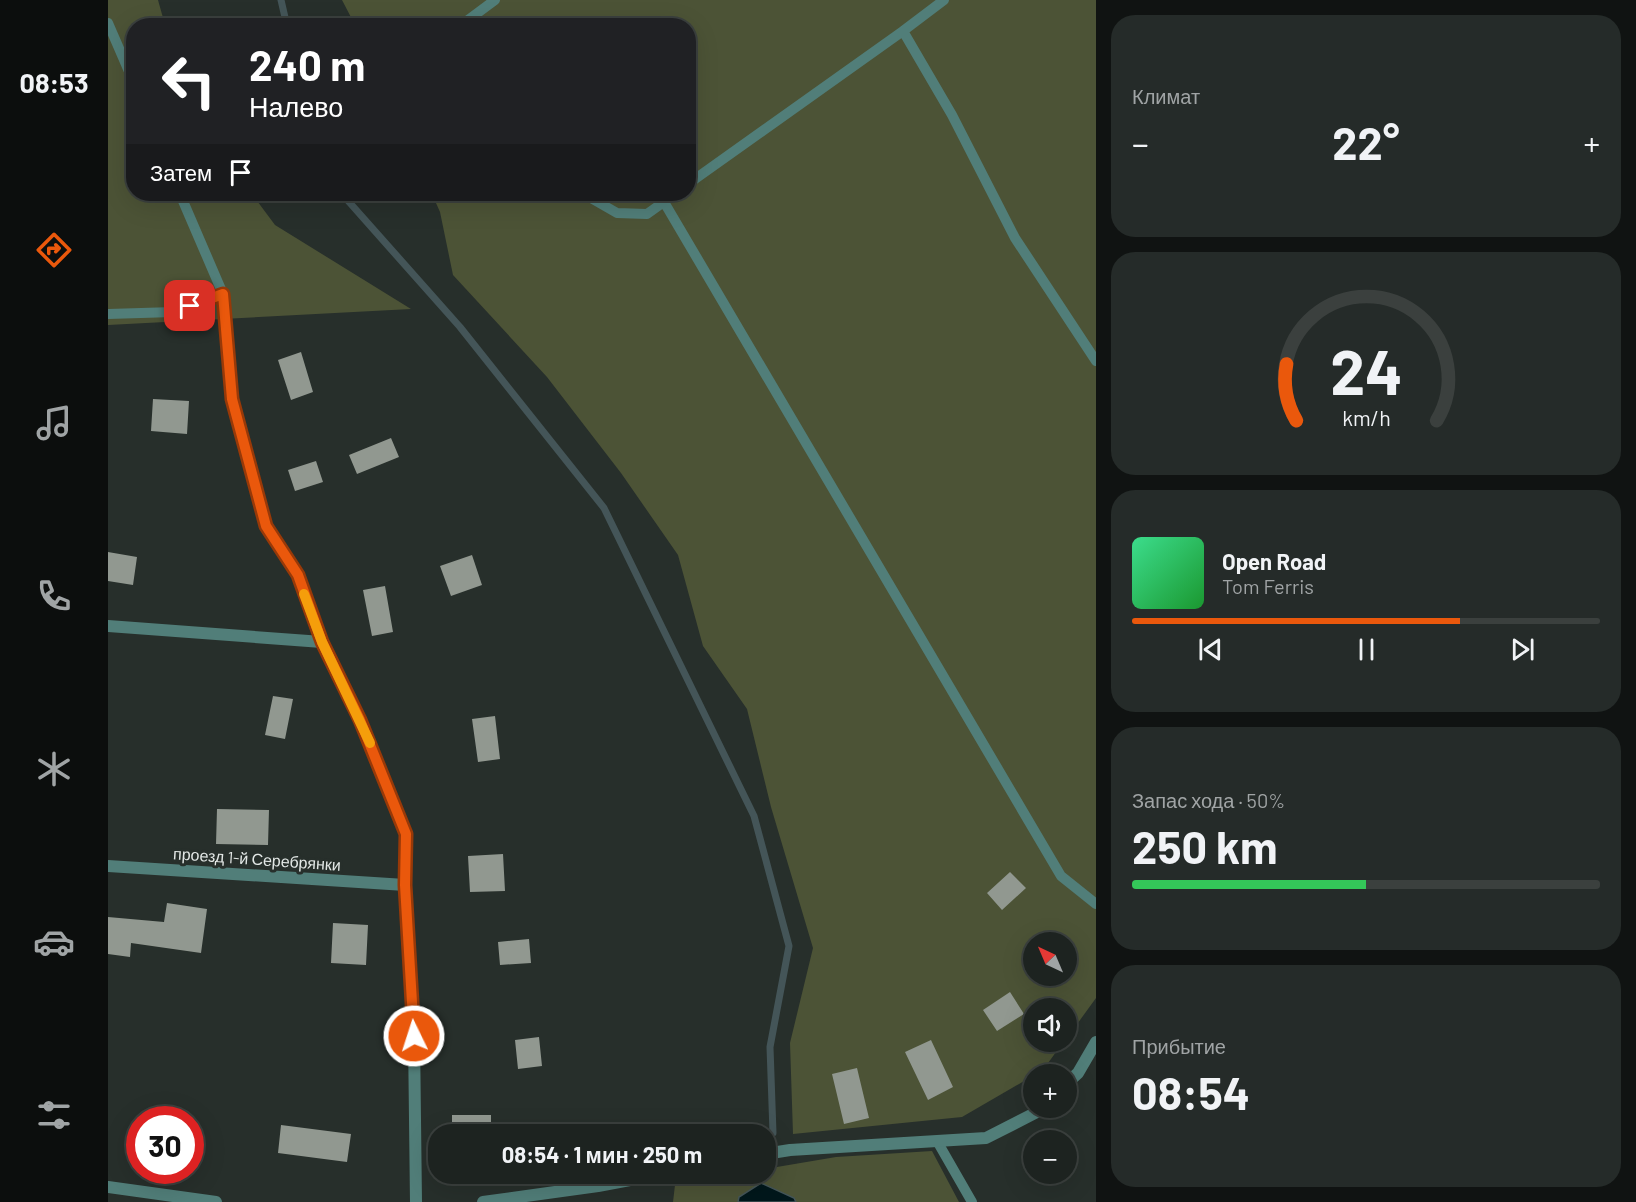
<!DOCTYPE html>
<html lang="ru">
<head>
<meta charset="utf-8">
<style>
  body { margin:0; font-family:Barlow,sans-serif; background:#252b29; color:#f1f3f6; height:100vh; display:flex; flex-direction:column; font-size:22px; white-space:nowrap }
  * { box-sizing:border-box; margin:0 }
  p { font-size:20px; color:#a0a4a5 }
  .icon { flex:none; width:33px; height:33px; fill:none; stroke:currentColor; stroke-width:2; stroke-linecap:round; stroke-linejoin:round }
  .map { position:relative; flex:1; overflow:hidden }
  .side { display:flex; flex-direction:column; gap:15px; padding:15px; background:#101312; width:540px }
  .side>* { flex:none }
  .banner { position:absolute; left:18px; top:18px; width:570px; height:183px; border-radius:24px; box-shadow:0 6px 24px #0002,0 0 0 2px #3b403e; background:#202124; color:#fff; overflow:hidden }
  .needle { width:39px; rotate:316deg }
  .tools { position:absolute; left:915px; top:932px; display:grid; gap:12px }
  .tools a { display:grid; place-items:center; width:54px; height:54px; border-radius:50%; background:#1d2320; box-shadow:0 6px 24px #0002,0 0 0 2px #3b403e; font-size:30px }
  .speed { position:absolute; left:18px; top:1106px; display:flex; gap:12px; font-size:30px; font-weight:700; text-align:center }
  .speed>* { display:grid; place-content:center; width:78px; height:78px; border-radius:50%; background:#1d2320; box-shadow:0 6px 24px #0002,0 0 0 2px #3b403e; line-height:1 }
  .speed .limit { border:9px solid #d22; background:#fff; color:#111 }
  .pin { position:absolute; display:grid; place-items:center; width:51px; height:51px; color:#fff; margin:-26px; border-radius:12px; box-shadow:0 3px 9px #0006 }
  .me { position:absolute; width:66px; margin:-33px; rotate:356deg; stroke-linejoin:round; filter:drop-shadow(0 0 4px #0008) }
  .turn { display:flex; align-items:center; gap:21px; height:126px; padding:0 24px; font-size:27px }
  .turn .icon { width:78px; height:78px; stroke-width:2.5 }
  .turn b { display:block; font-size:42px; line-height:51px }
  .then { display:flex; align-items:center; height:57px; padding:0 24px; background:#0003; gap:12px; font-size:22px }
  .big { font-size:45px; font-weight:700; line-height:1.1 }
  .side .tile { flex:1; display:flex; flex-direction:column; justify-content:center; gap:9px; min-width:0; padding:0 21px; border-radius:24px; background:#252b29 }
  .side .dial { align-items:center; gap:0 }
  .dial svg { height:156px; overflow:visible; fill:none; stroke:#3b403e; stroke-width:7; stroke-linecap:round; text-anchor:middle }
  .dial text { fill:#f1f3f6; stroke:none }
  .song { display:flex; align-items:center; gap:18px }
  .cover { width:72px; height:72px; border-radius:9px; background:linear-gradient(135deg,hsl(150 70% 55%),hsl(130 70% 35%)) }
  .played { height:6px; border-radius:3px; background:linear-gradient(90deg,#ea580c 70%,#3b403e 70%) }
  .keys { display:flex; justify-content:space-around; direction:ltr }
  .heat { display:flex; justify-content:space-between; align-items:center; font-size:33px; direction:ltr }
  .charge { height:9px; border-radius:4px; background:linear-gradient(90deg,#34c759 50%,#3b403e 0) }
  .trip { position:absolute; left:320px; top:1124px; width:348px; height:60px; border-radius:24px; background:#1d2320; box-shadow:0 6px 24px #0002,0 0 0 2px #3b403e; font-weight:700; line-height:60px; text-align:center }
  main { display:flex; flex:1; min-height:0 }
  .tab-bar { display:flex; flex-direction:column; width:108px; justify-content:space-around; align-items:center; background:#0c0e0d; color:#a0a4a5 }
  .tab-bar .icon { width:42px; height:42px }
  .tab-bar .active { color:#ea580c }
  .tab-bar b { font-size:27px; color:#f1f3f6 }
  .map>svg:first-child { display:block }
</style>
</head>
<body>
<main>
<nav class="tab-bar">
<b>08:53</b>
<svg class="icon active" aria-label="directions" viewBox="0 0 24 24"><path d="M12 3l9 9-9 9-9-9zM9 14v-3h6M13 9l2 2-2 2"/></svg>
<svg class="icon" aria-label="music" viewBox="0 0 24 24"><path d="M9 18V5l10-2v13"/><circle cx="6" cy="18" r="3"/><circle cx="16" cy="16" r="3"/></svg>
<svg class="icon" aria-label="phone" viewBox="0 0 24 24"><path d="M5 4h4l2 5-3 2q2 4 5 5l2-3 5 2v4C11 20 4 13 5 4z"/></svg>
<svg class="icon" aria-label="climate" viewBox="0 0 24 24"><path d="M12 3v18M4 7l16 10M4 17L20 7"/></svg>
<svg class="icon" aria-label="car" viewBox="0 0 24 24"><path d="M5 17H2v-5l4-1 3-4h7l3 4 3 1v5h-3M9 17h6M6 11h13"/><circle cx="7" cy="17" r="2"/><circle cx="17" cy="17" r="2"/></svg>
<svg class="icon" aria-label="filters" viewBox="0 0 24 24"><path d="M4 7h16M4 17h16"/><circle cx="9" cy="7" r="2"/><circle cx="15" cy="17" r="2"/></svg>
</nav>
<div class="map">
<svg width="988" height="1202" viewBox="0 0 988 1202">
  <rect width="100%" height="100%" fill="#272f2b"/>
  <path fill="#4c5336" fill-rule="evenodd" d="M0 0H50L57 25 26 26V194H144L167 225 303 309 0 325Z
    M234 0H988V998L959 1038 958 1008H926V1041H956L935 1070 854 1117 685 1134 682 1043 705 948 663 807 639 709 595 646 570 555 513 473 439 377 345 275 332 212 324 194H580V26L247 25ZM926 942H958V975H926Z
    M824 1151 851 1202H565L567 1185 635 1173H657V1169L728 1157Z"/>
  <path fill="#01171b" stroke="#445558" stroke-width="1.5" d="M653 1183 686 1198 688 1202H630L631 1197Z"/>
  <g fill="none" stroke-linecap="round" stroke-linejoin="round">
    <path stroke="#445558" stroke-width="7" d="M173 0 179 26
      M234 194 352 327 496 508 646 816 681 946 662 1047 665 1133"/>
  </g>
  <path fill="#919890" d="M193 352 205 392 183 400 170 360Z
    M45 399 81 401 79 434 43 431Z
    M283 438 291 457 249 474 241 455Z
    M208 461 215 482 187 491 180 470Z
    M0 552 29 557 25 585 0 581Z
    M364 555 374 585 343 596 332 566Z
    M277 586 285 632 264 636 255 590Z
    M165 696 185 699 177 739 157 735Z
    M387 716 392 759 370 762 364 719Z
    M109 809 161 810 160 845 108 844Z
    M395 854 397 891 362 892 360 856Z
    M902 872 918 888 894 910 879 893Z
    M59 903 99 909 93 953 23 943 22 957 0 954V917L56 922Z
    M225 923 260 925 258 965 223 963Z
    M421 939 423 963 392 965 390 942Z
    M902 992 916 1014 889 1031 875 1010Z
    M431 1037 434 1066 410 1069 407 1040Z
    M823 1040 845 1087 820 1100 797 1052Z
    M749 1068 761 1118 736 1124 724 1074Z
    M344 1115H383V1134H344Z
    M173 1125 243 1134 239 1162 170 1153Z"/>
  <g fill="none" stroke-linecap="round" stroke-linejoin="round">
    <path stroke="#517e79" stroke-width="10" d="M836 0 795 31 844 115 907 238 988 361
      M0 23 26 83
      M352 26 387 0
      M580 184 795 31
      M300 194H303
      M476 194 509 213 539 214 567 194
      M556 202 953 876 988 904
      M0 314 66 312 115 294 72 194
      M829 1141 864 1202"/>
    <path stroke="#517e79" stroke-width="12" d="M115 294 124 399 158 526 190 575 214 642 252 720 298 834 297 885 306 1036 308 1202
      M0 626 214 642
      M0 866 297 885"/>
    <path stroke="#517e79" stroke-width="12" d="M958 1084 970 1073 988 1042
      M657 1154 682 1150 878 1138 929 1112 935 1107
      M0 1187 108 1202
      M375 1202 490 1186 559 1173"/>
  </g>
  <g fill="none" stroke-linecap="round" stroke-linejoin="round">
    <defs>
      <path id="route" d="M82 306 115 294 124 399 158 526 190 575 214 642 252 720 298 834 297 885 306 1036"/>
    </defs>
    <use href="#route" stroke="#983908" stroke-width="15"/>
    <use href="#route" stroke="#ea580c" stroke-width="10"/>
    <path stroke="#f59e0b" stroke-width="10" d="M196 594 214 642 262 743"/>
  </g>
  <g text-anchor="middle" stroke-width="6" stroke-linejoin="round" paint-order="stroke">
    <g font-size="16" fill="#e2e7e5" stroke="#272f2b">
      <text transform="translate(149 859) rotate(4)" y="6">проезд 1-й Серебрянки</text>
    </g>
  </g>
</svg>
<div class="tools">
<a><svg class="needle" viewBox="-14 -14 28 28"><path d="M0-13l5 13h-10z" fill="#e53935"/><path d="M0 13l5-13h-10z" fill="#a0a4a5"/></svg></a>
<a><svg class="icon" aria-label="sound" viewBox="0 0 24 24"><path d="M4 9h4l5-4v14l-5-4H4zM17 9q2 3 0 6"/></svg></a>
<a>+</a>
<a>−</a>
</div>
<div class="speed"><div class="limit">30</div></div>
<div class="pin" style="left:82px;top:306px;background:#d93025"><svg class="icon" aria-label="arrive" viewBox="0 0 24 24"><path d="M6 21V4h12l-3 4 3 4H6"/></svg></div>
<svg class="me" style="left:306px;top:1036px" viewBox="-20 -20 40 40"><circle r="17" fill="#ea580c" stroke="#fff" stroke-width="3"/><path d="M0-11L8 9 0 5-8 9z" fill="#fff"/></svg>
<div class="trip">08:54 · 1 мин · 250 m</div>
<div class="banner">
<div class="turn"><svg class="icon" aria-label="left" viewBox="0 0 24 24"><path d="M17 20v-9H6M10 6l-5 5 5 5"/></svg><div><b>240 m</b>Налево</div></div>
<div class="then">Затем<svg class="icon" aria-label="arrive" viewBox="0 0 24 24"><path d="M6 21V4h12l-3 4 3 4H6"/></svg></div>
</div>
</div>
<section class="side">
<div class="tile"><p>Климат</p>
<div class="heat"><a>−</a><b class="big">22°</b><a>+</a></div>
</div>
<div class="tile dial"><svg viewBox="0 0 100 80">
<path d="M14 69A42 42 0 1 1 86 69"/>
<path d="M14 69A42 42 0 0 1 9 40" stroke="#ea580c"/>
<text x="50" y="56" font-size="32" font-weight="700">24</text>
<text x="50" y="72" font-size="11">km/h</text>
</svg></div>
<div class="tile">
<div class="song"><i class="cover"></i><div><b>Open Road</b><p>Tom Ferris</p></div></div>
<div class="played"></div>
<div class="keys"><svg class="icon" aria-label="previous" viewBox="0 0 24 24"><path d="M18 5L8 12l10 7zM5 5v14"/></svg><svg class="icon" aria-label="pause" viewBox="0 0 24 24"><path d="M8 5v14M16 5v14"/></svg><svg class="icon" aria-label="next" viewBox="0 0 24 24"><path d="M6 5l10 7-10 7zM19 5v14"/></svg></div>
</div>
<div class="tile"><p>Запас хода · 50%</p><b class="big">250 km</b><div class="charge"></div></div>
<div class="tile"><p>Прибытие</p><b class="big">08:54</b></div>
</section>
</main>
</body>
</html>
